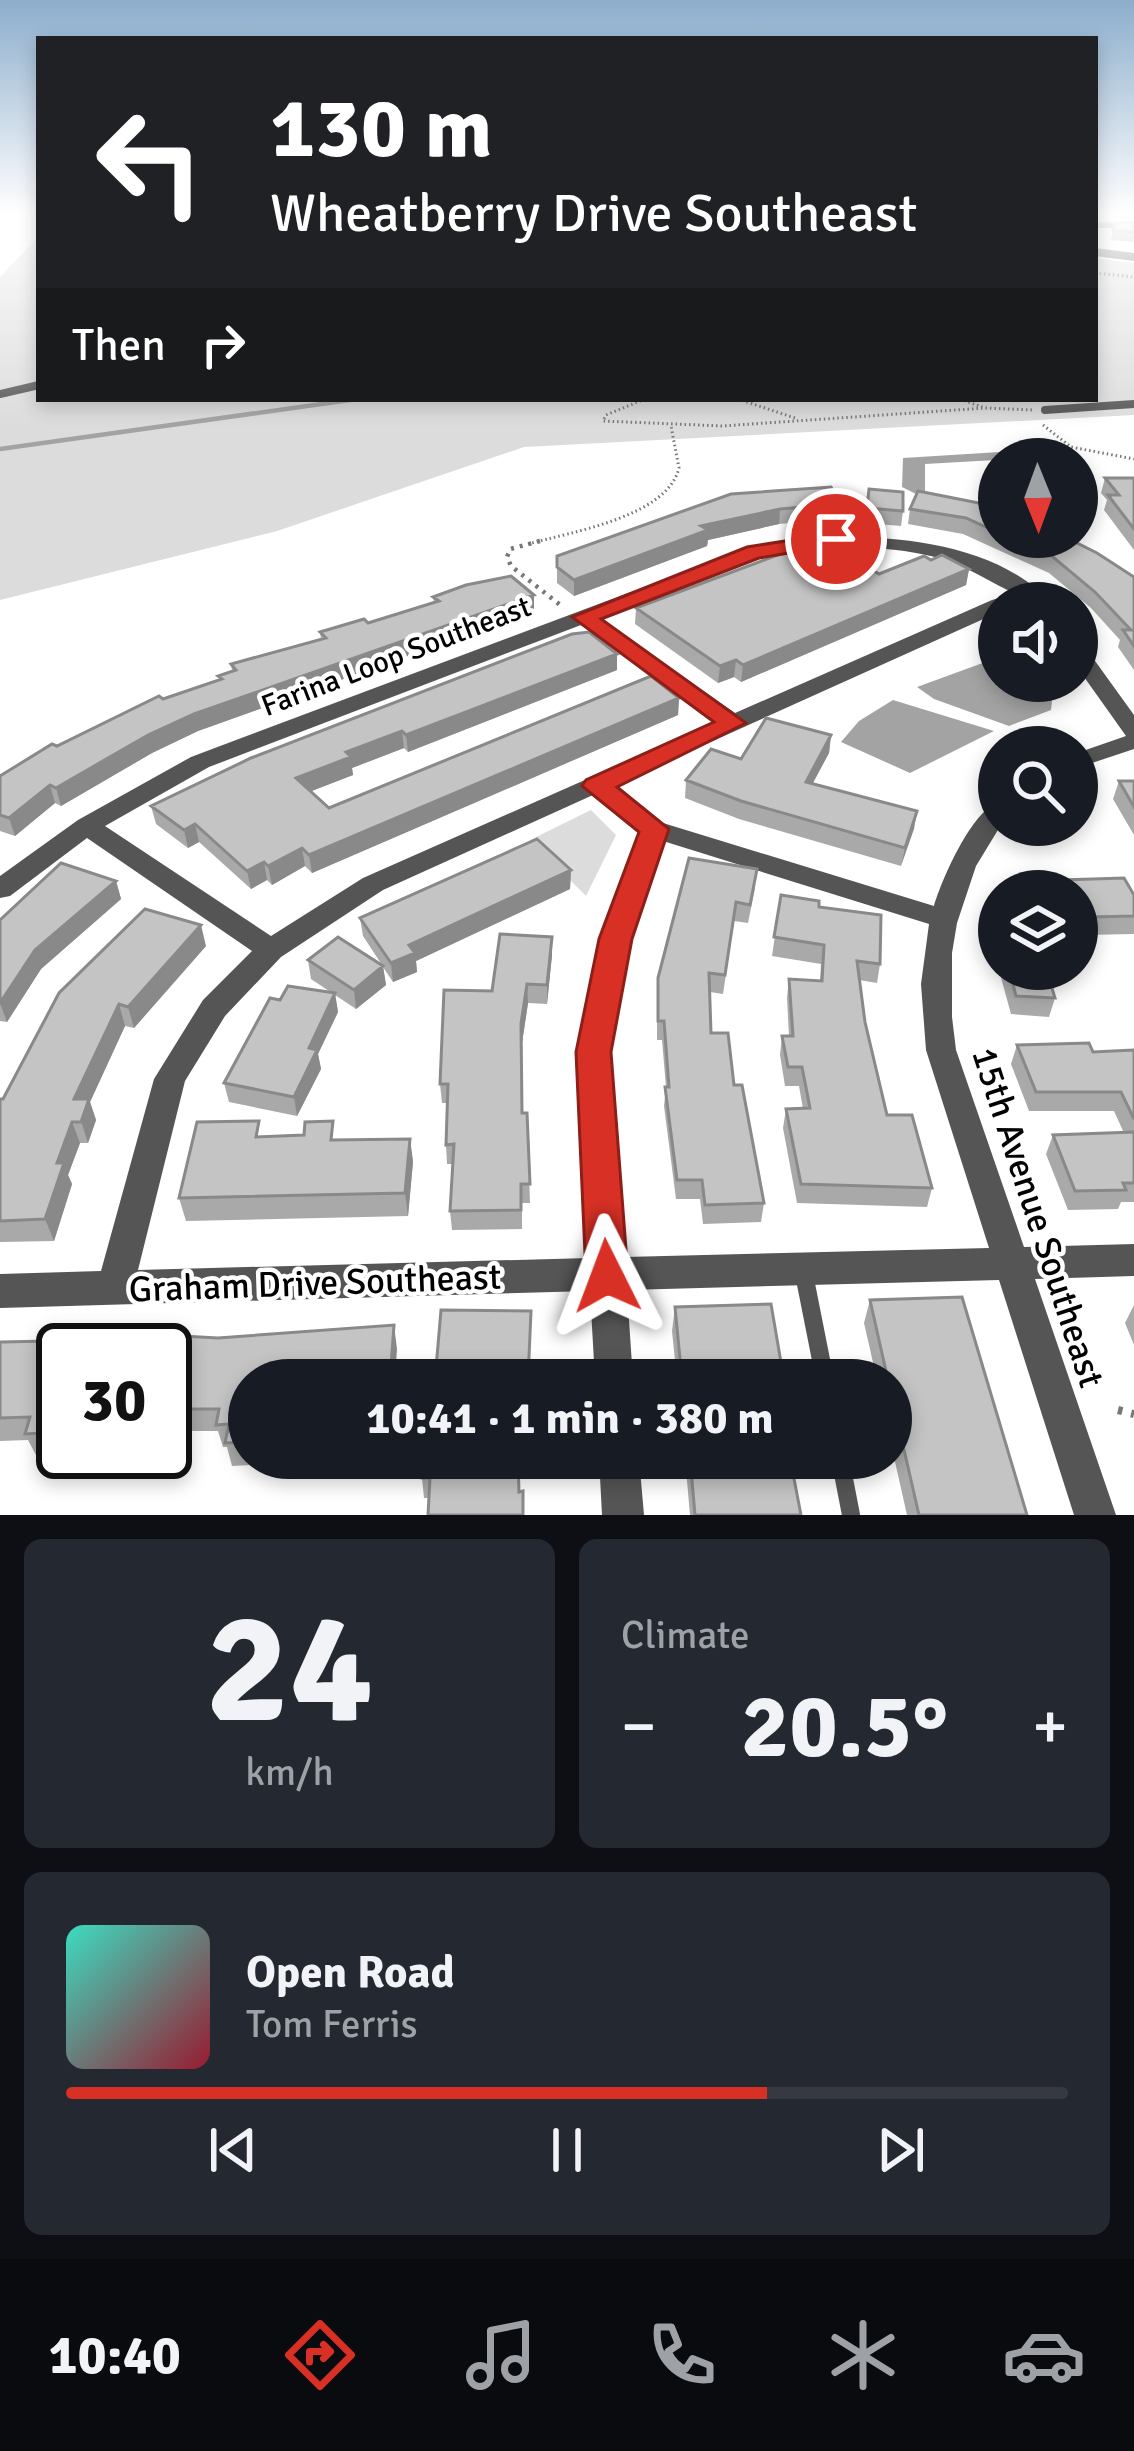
<!DOCTYPE html>
<html lang="en">
<head>
<meta charset="utf-8">
<style>
  body { margin:0; font-family:Signika,sans-serif; background:#242831; color:#f1f3f6; height:100vh; display:flex; flex-direction:column; font-size:45px; white-space:nowrap }
  * { box-sizing:border-box; margin:0 }
  p { font-size:39px; color:#9ea1a6 }
  .icon { flex:none; width:66px; height:66px; fill:none; stroke:currentColor; stroke-width:2; stroke-linecap:round; stroke-linejoin:round }
  .map { position:relative; height:1515px; overflow:hidden }
  .panel { display:flex; flex-direction:column; gap:24px; padding:24px; background:#0d0f14; flex:1 }
  .panel>* { flex:none }
  .hud { position:absolute; left:36px; top:36px; width:1062px; height:366px; border-radius:0px; box-shadow:0 6px 18px #0003; background:#202124; color:#fff; overflow:hidden }
  .needle { width:78px; rotate:179deg }
  .tools { position:absolute; left:978px; top:438px; display:grid; gap:24px }
  .tools a { display:grid; place-items:center; width:120px; height:120px; border-radius:50%; background:#171b24; box-shadow:0 6px 18px #0003; font-size:60px }
  .speed { position:absolute; left:36px; top:1323px; display:flex; gap:24px; font-size:60px; font-weight:700; text-align:center }
  .speed>* { display:grid; place-content:center; width:156px; height:156px; border-radius:50%; background:#171b24; box-shadow:0 6px 18px #0003; line-height:1 }
  .speed .limit { border:6px solid #111; border-radius:18px; background:#fff; color:#111 }
  .pin { position:absolute; display:grid; place-items:center; width:102px; height:102px; color:#fff; margin:-51px; border:6px solid #fff; border-radius:50%; box-shadow:0 3px 12px #0007 }
  .me { position:absolute; width:132px; margin:-66px; rotate:357deg; stroke-linejoin:round; filter:drop-shadow(0 0 9px #0008) }
  .turn { display:flex; align-items:center; gap:42px; height:252px; padding:0 36px; font-size:54px }
  .turn .icon { width:156px; height:156px; stroke-width:2.5 }
  .turn b { display:block; font-size:84px; line-height:102px }
  .then { display:flex; align-items:center; height:114px; padding:0 36px; background:#0003; gap:24px; font-size:45px }
  .big { font-size:90px; font-weight:800; line-height:1.1 }
  .panel .widget { flex:1; display:flex; flex-direction:column; justify-content:center; gap:18px; min-width:0; padding:0 42px; border-radius:18px; background:#242831 }
  .panel .dial { align-items:center; gap:0 }
  .dial b { font-size:156px; line-height:1 }
  .song { display:flex; align-items:center; gap:36px }
  .cover { width:144px; height:144px; border-radius:18px; background:linear-gradient(135deg,hsl(170 70% 55%),hsl(350 70% 35%)) }
  .played { height:12px; border-radius:6px; background:linear-gradient(90deg,#d93025 70%,#363941 70%) }
  .keys { display:flex; justify-content:space-around; direction:ltr }
  .heat { display:flex; justify-content:space-between; align-items:center; font-size:66px; direction:ltr }
  .panel .tiles { flex:1; display:grid; gap:24px; grid-template-columns:1fr 1fr }
  .widget:last-child { grid-column:span 2 }
  .trip { position:absolute; left:228px; top:1359px; width:684px; height:120px; border-radius:60px; background:#171b24; box-shadow:0 6px 18px #0003; font-weight:800; line-height:120px; text-align:center }
  .menu { display:flex; height:192px; justify-content:space-around; align-items:center; background:#090b0e; color:#9ea1a6 }
  .menu .icon { width:84px; height:84px }
  .menu .on { color:#d93025 }
  .menu b { font-size:54px; color:#f1f3f6 }
  .map>svg:first-child { display:block }
</style>
</head>
<body>
<div class="map">
<svg width="1134" height="1515" viewBox="0 0 1134 1515">
  <rect width="100%" height="100%" fill="#fff"/>
  <path fill="#dcdcdc" d="M39 236V399H1095V258L1134 263V415L524 447 277 531 0 600V277Z
    M591 810 616 835 586 896 530 840Z"/>
  <path fill="#a3a3a3" d="M1016 451 1029 458 925 464V492L916 494 902 487 903 458Z
    M999 657V681H1040L1052 701 1051 710 1009 726 934 699 917 687Z
    M893 700 994 731 910 773 841 742 859 721Z"/>
  <g fill="none" stroke-linecap="round" stroke-linejoin="round">
    <path stroke="#a3a3a3" stroke-width="4.5" d="M0 449 357 399"/>
    <path stroke="#777" stroke-width="3" stroke-dasharray="1.5 3" stroke-linecap="butt" d="M1095 273 1134 277
      M645 399 606 415 603 421 722 426 985 408
      M738 399 795 418
      M960 399 985 408 1034 410
      M1043 425 1071 447 1134 459
      M528 544C571 532 667 517 679 468L671 426"/>
    <path stroke="#777" stroke-width="4.5" stroke-dasharray="3 6" stroke-linecap="butt" d="M540 541 510 549 507 557 511 566 564 608"/>
    <path stroke="#777" stroke-width="8" stroke-dasharray="4.5 9" stroke-linecap="butt" d="M1118 1410 1134 1414"/>
    <path stroke="#555" stroke-width="8" d="M0 394 39 385
      M1045 410 1134 404"/>
    <path stroke="#555" stroke-width="18" d="M803 1269 825 1380
      M840 1458 851 1515"/>
    <path fill="#555" fill-rule="evenodd" d="M1095 222H1134V228H1095Z
      M1095 248 1134 253V261L1095 256Z
      M830 537C906 536 997 545 1052 603 1015 603 977 567 935 557 881 544 817 545 762 557 711 568 649 599 599 618L735 713 992 600 999 598 1008 603H999V612L613 786 663 823 934 906C942 879 972 810 999 802L1001 825 976 866 957 923 952 953V1017L956 1050 1024 1247 1134 1244V1276L1035 1279 1116 1515H1074L999 1280 627 1290 633 1380H595L590 1291 0 1308V1274L101 1271 154 1079 203 1000 252 951 87 838 10 896 0 898V876L78 820 191 757 748 548ZM581 625 716 722 363 878 271 936 105 826 209 767ZM593 795 640 831 602 939 578 1052 589 1258 138 1270 185 1081 225 1016 281 957 383 890ZM663 841 929 924 921 984 926 1050 989 1248 625 1257 610 1052 630 939Z
      M1077 646 1085 647 1134 715V749L1077 768V753L1126 736 1077 667Z
      M599 1458H639L644 1515H602Z"/>
  </g>
  <path fill="#a9a9a9" d="M1114 215H1134V219L1114 218Z
    M1134 222V242L1111 240 1114 223Z
    M1105 478H1134V550L1104 510 1107 500 1101 493Z
    M869 489 903 511 901 526 865 523Z
    M731 494 839 504 837 519 779 524 708 540 707 546 574 596 557 583V556Z
    M999 507V537H1065L1134 577V670L1118 647 1120 640 1091 608 1049 573 963 534 908 524 910 509Z
    M931 560 969 569 966 585 741 682 734 677 718 683 635 624 636 608 879 574Z
    M534 595V611L198 731 152 753 61 806 55 803 15 836 0 831V776L57 746 163 699 219 680 218 676 232 671 231 664 321 639 320 632 368 623 434 603 433 597Z
    M617 654V670L408 752 404 748 352 768 353 775 311 791 329 808 679 698 678 715 312 873 305 866 272 885 267 880 251 889 199 842 188 848 156 824 151 806Z
    M831 735 829 753 812 783 917 811 901 866 739 819 685 798 686 780 741 759Z
    M1119 781H1134V835L1113 799Z
    M689 858 755 888 748 923 734 921 723 994 710 992 711 1033 734 1085 764 1203 761 1222 703 1224 700 1199H676L664 1106 666 1087 662 1040H657V997L658 978Z
    M571 870 570 889 416 961 417 972 393 982 383 967 386 985 356 1009 335 995 338 1012 318 1054 321 1069 297 1116 229 1102 224 1083 280 1000 332 993 311 979 308 960 382 965 363 936 360 918Z
    M1062 880 1134 895V934L1084 935 1077 891H1059Z
    M116 881 121 899 41 969 7 1022 0 1021V920Z
    M781 895 819 907 880 964 877 983 859 980 865 1022 887 1115 932 1188 927 1207 797 1203 783 1128 786 1109H803L799 1086H785L780 1055 782 1036H789L787 998 789 979 820 981 821 964 772 956Z
    M552 937V955L547 1004 528 1003 522 1043V1113H527L530 1203H522V1229L452 1230 450 1211 453 1164H447L446 1145 448 1103H442L440 1084 492 991Z
    M206 946 134 1028 125 1026 90 1102 96 1120 88 1143H80L68 1175 72 1184 54 1241 0 1242V1099H3L59 993Z
    M1002 969H1046L1055 998 1049 1017 1011 1014 1000 974Z
    M1017 1045 1093 1052 1134 1050V1202H1121L1118 1209 1068 1210 1046 1154 1053 1135 1124 1133 1114 1111H1029L1011 1064Z
    M263 1137 336 1140 410 1139 413 1162 408 1216 186 1221 179 1198Z
    M870 1300 1027 1515H907L891 1444V1380H877L864 1323Z
    M1134 1305V1345L1125 1323Z
    M675 1307 784 1380H677L672 1331Z
    M0 1342 397 1349 249 1380V1458H274V1464L232 1466 227 1447H223L218 1431H165V1350H63V1452L116 1453 37 1457 28 1440 0 1441Z
    M340 1458H390V1465L342 1468Z
    M519 1458 429 1498H424L422 1478Z
    M685 1458H796L793 1474 801 1515H690Z"/>
  <path fill="#898989" d="M780 509 779 524 708 540 707 546 574 596V580L701 526Z
    M969 569 966 585 741 682 743 665Z
    M534 595V611L198 731 152 753 61 806 56 788 148 735 194 714Z
    M617 654V670L408 752 406 735Z
    M736 660 734 677 718 683 720 666Z
    M679 698 678 715 312 873 309 855Z
    M402 731 404 748 352 768 353 775 299 796 296 778 346 752Z
    M831 735 829 753 804 800 806 782Z
    M50 785 55 803 15 836 9 818Z
    M917 811 914 829 901 866 905 848Z
    M195 824 199 842 188 848 184 830Z
    M302 848 305 866 272 885 268 866Z
    M264 862 267 880 251 889 247 871Z
    M571 870 570 889 416 961 417 972 393 982 391 963 409 945Z
    M116 881 121 899 41 969 7 1022 0 1003 35 950Z
    M1090 917 1084 935 1077 940V925Z
    M201 925 206 946 134 1028 128 1007Z
    M552 937V955L547 1004V985Z
    M383 966 386 985 356 1009 354 990Z
    M527 984 528 1003 522 1043 521 1024Z
    M335 993 338 1012 318 1054 321 1069 297 1116 294 1097 309 1048Z
    M119 1004 125 1026 90 1102 96 1120 88 1143 74 1099Z
    M72 1122 80 1143 68 1175 72 1184 54 1241 45 1219 57 1163Z
    M410 1139 413 1162 408 1216 405 1193Z
    M394 1325 397 1349 395 1380H390Z"/>
  <path fill="#c4c4c4" stroke="#898989" stroke-width="3" d="M1134 222V232L1113 230 1114 223Z
    M1105 478H1134V529L1108 495H1119Z
    M831 487 839 504 780 509 701 526 708 530 574 580 557 567V556L731 494Z
    M869 489 903 492V511L867 508Z
    M918 491 999 507V533L966 518 910 509Z
    M1008 537H1065L1097 553 1134 577V646L1123 630H1131L1095 592 1053 557Z
    M827 542 879 574 924 556 931 560 942 555 969 569 743 665 736 660 720 666 636 608 791 550Z
    M511 576 534 595 194 714 148 735 56 788 50 785 9 818 0 815V776L52 744 57 746 159 696 163 699 222 679 218 676 236 670 231 664 326 638 320 632 364 619 368 623 439 601 433 597 466 585Z
    M589 632 617 654 406 735 402 731 346 752 351 757 296 778 329 808 651 676 679 698 309 855 302 848 268 866 264 862 247 871 195 824 184 830 151 806 251 758 572 634Z
    M766 718 831 735 806 782 917 811 905 848 741 801 686 780 711 749 741 759Z
    M1119 781H1134V807Z
    M537 839 571 870 409 945 415 953 391 963 360 918Z
    M689 858 757 869 750 905 736 902 725 975 709 973 711 1033H728L734 1085H742L764 1203 705 1205 702 1180H677L665 1087H669L664 1021H658V978Z
    M61 863 116 881 35 950 0 1003V920Z
    M1124 878 1134 895V916L1090 917 1077 925V891H1068L1062 880Z
    M781 895 819 901V907L881 915 880 964 857 961 865 1022 887 1115H912L932 1188 801 1184 786 1109 810 1108 802 1067H788L782 1036H793L789 979 822 981 824 945 774 937Z
    M145 909 201 925 128 1007 119 1004 74 1099H89L81 1122H72L57 1163H64L45 1219 0 1221V1099H3L59 993Z
    M500 934 552 937 547 985 527 984 521 1024 522 1113H527L530 1184H521V1210L450 1211 454 1144 446 1145 448 1084H440L444 990 492 991Z
    M338 937 383 966 354 990 308 960Z
    M1009 969H1046L1055 998 1016 996Z
    M288 986 335 993 309 1048 317 1050 294 1097 224 1083 270 998 280 1000Z
    M1089 1043 1093 1052 1134 1050V1119L1121 1092H1036L1017 1045Z
    M259 1121 256 1137 304 1135 305 1122 333 1121 331 1140 410 1139 405 1193 179 1198 197 1122Z
    M1134 1132V1183H1123L1126 1190 1075 1191 1053 1135Z
    M962 1297 1027 1515H919L891 1393V1380H888L870 1300Z
    M771 1304 784 1380H682L675 1307Z
    M441 1310 531 1311 528 1380H435Z
    M394 1325 390 1380H249V1442L225 1443 229 1424 216 1425 219 1409H165V1350H63V1432L25 1434 30 1417 0 1418V1342L51 1341 53 1336 128 1333 218 1338Z
    M423 1458H518L519 1492 523 1491V1515H428L430 1478H422Z
    M690 1458H790L801 1515H695Z"/>
  <linearGradient id="sky" x2="0" y2="1"><stop stop-color="#8cadcc"/><stop offset="0.5" stop-color="#fff"/><stop offset="1" stop-color="#fff" stop-opacity="0"/></linearGradient>
  <rect width="1134" height="427" fill="url(#sky)"/>
  <path fill="#d93025" stroke="#8d1f18" stroke-width="3" d="M836 533 843 535V544L759 558 601 619 746 723 617 787 669 829 632 939 611 1052 628 1276 622 1289 607 1295 592 1289 586 1276 576 1052 599 939 639 832 582 786 586 780 714 722 572 617 747 547Z"/>
  <g text-anchor="middle" stroke-width="9" stroke-linejoin="round" paint-order="stroke">
    <g font-size="30" fill="#000" stroke="#fff">
      <text transform="translate(396 656) rotate(-21)" y="10">Farina Loop Southeast</text>
    </g>
    <g font-size="36" fill="#000" stroke="#fff">
      <text transform="translate(1039 1217) rotate(72)" y="13">15th Avenue Southeast</text>
      <text transform="translate(315 1282) rotate(-2)" y="13">Graham Drive Southeast</text>
    </g>
  </g>
</svg>
<div class="tools">
<a><svg class="needle" viewBox="-14 -14 28 28"><path d="M0-13l5 13h-10z" fill="#e53935"/><path d="M0 13l5-13h-10z" fill="#9ea1a6"/></svg></a>
<a><svg class="icon" aria-label="sound" viewBox="0 0 24 24"><path d="M4 9h4l5-4v14l-5-4H4zM17 9q2 3 0 6"/></svg></a>
<a><svg class="icon" aria-label="search" viewBox="0 0 24 24"><circle cx="10" cy="10" r="6"/><path d="M15 15l6 6"/></svg></a>
<a><svg class="icon" aria-label="layers" viewBox="0 0 24 24"><path d="M12 4l9 5-9 5-9-5zM3 14l9 5 9-5"/></svg></a>
</div>
<div class="speed"><div class="limit">30</div></div>
<div class="pin" style="left:836px;top:539px;background:#d93025"><svg class="icon" aria-label="arrive" viewBox="0 0 24 24"><path d="M6 21V4h12l-3 4 3 4H6"/></svg></div>
<svg class="me" style="left:607px;top:1276px" viewBox="-20 -20 40 40"><path d="M0-17L14 15 0 8-14 15z" fill="#d93025" stroke="#fff" stroke-width="4"/></svg>
<div class="trip">10:41 · 1 min · 380 m</div>
<div class="hud">
<div class="turn"><svg class="icon" aria-label="left" viewBox="0 0 24 24"><path d="M17 20v-9H6M10 6l-5 5 5 5"/></svg><div><b>130 m</b>Wheatberry Drive Southeast</div></div>
<div class="then">Then<svg class="icon" aria-label="right" viewBox="0 0 24 24"><path d="M7 20v-9h11M14 6l5 5-5 5"/></svg></div>
</div>
</div>
<section class="panel">
<div class="tiles">
<div class="widget dial"><b>24</b><p>km/h</p></div>
<div class="widget"><p>Climate</p>
<div class="heat"><a>−</a><b class="big">20.5°</b><a>+</a></div>
</div>
<div class="widget">
<div class="song"><i class="cover"></i><div><b>Open Road</b><p>Tom Ferris</p></div></div>
<div class="played"></div>
<div class="keys"><svg class="icon" aria-label="previous" viewBox="0 0 24 24"><path d="M18 5L8 12l10 7zM5 5v14"/></svg><svg class="icon" aria-label="pause" viewBox="0 0 24 24"><path d="M8 5v14M16 5v14"/></svg><svg class="icon" aria-label="next" viewBox="0 0 24 24"><path d="M6 5l10 7-10 7zM19 5v14"/></svg></div>
</div>
</div>
</section>
<nav class="menu">
<b>10:40</b>
<svg class="icon on" aria-label="directions" viewBox="0 0 24 24"><path d="M12 3l9 9-9 9-9-9zM9 14v-3h6M13 9l2 2-2 2"/></svg>
<svg class="icon" aria-label="music" viewBox="0 0 24 24"><path d="M9 18V5l10-2v13"/><circle cx="6" cy="18" r="3"/><circle cx="16" cy="16" r="3"/></svg>
<svg class="icon" aria-label="phone" viewBox="0 0 24 24"><path d="M5 4h4l2 5-3 2q2 4 5 5l2-3 5 2v4C11 20 4 13 5 4z"/></svg>
<svg class="icon" aria-label="climate" viewBox="0 0 24 24"><path d="M12 3v18M4 7l16 10M4 17L20 7"/></svg>
<svg class="icon" aria-label="car" viewBox="0 0 24 24"><path d="M5 17H2v-5l4-1 3-4h7l3 4 3 1v5h-3M9 17h6M6 11h13"/><circle cx="7" cy="17" r="2"/><circle cx="17" cy="17" r="2"/></svg>
</nav>
</body>
</html>
